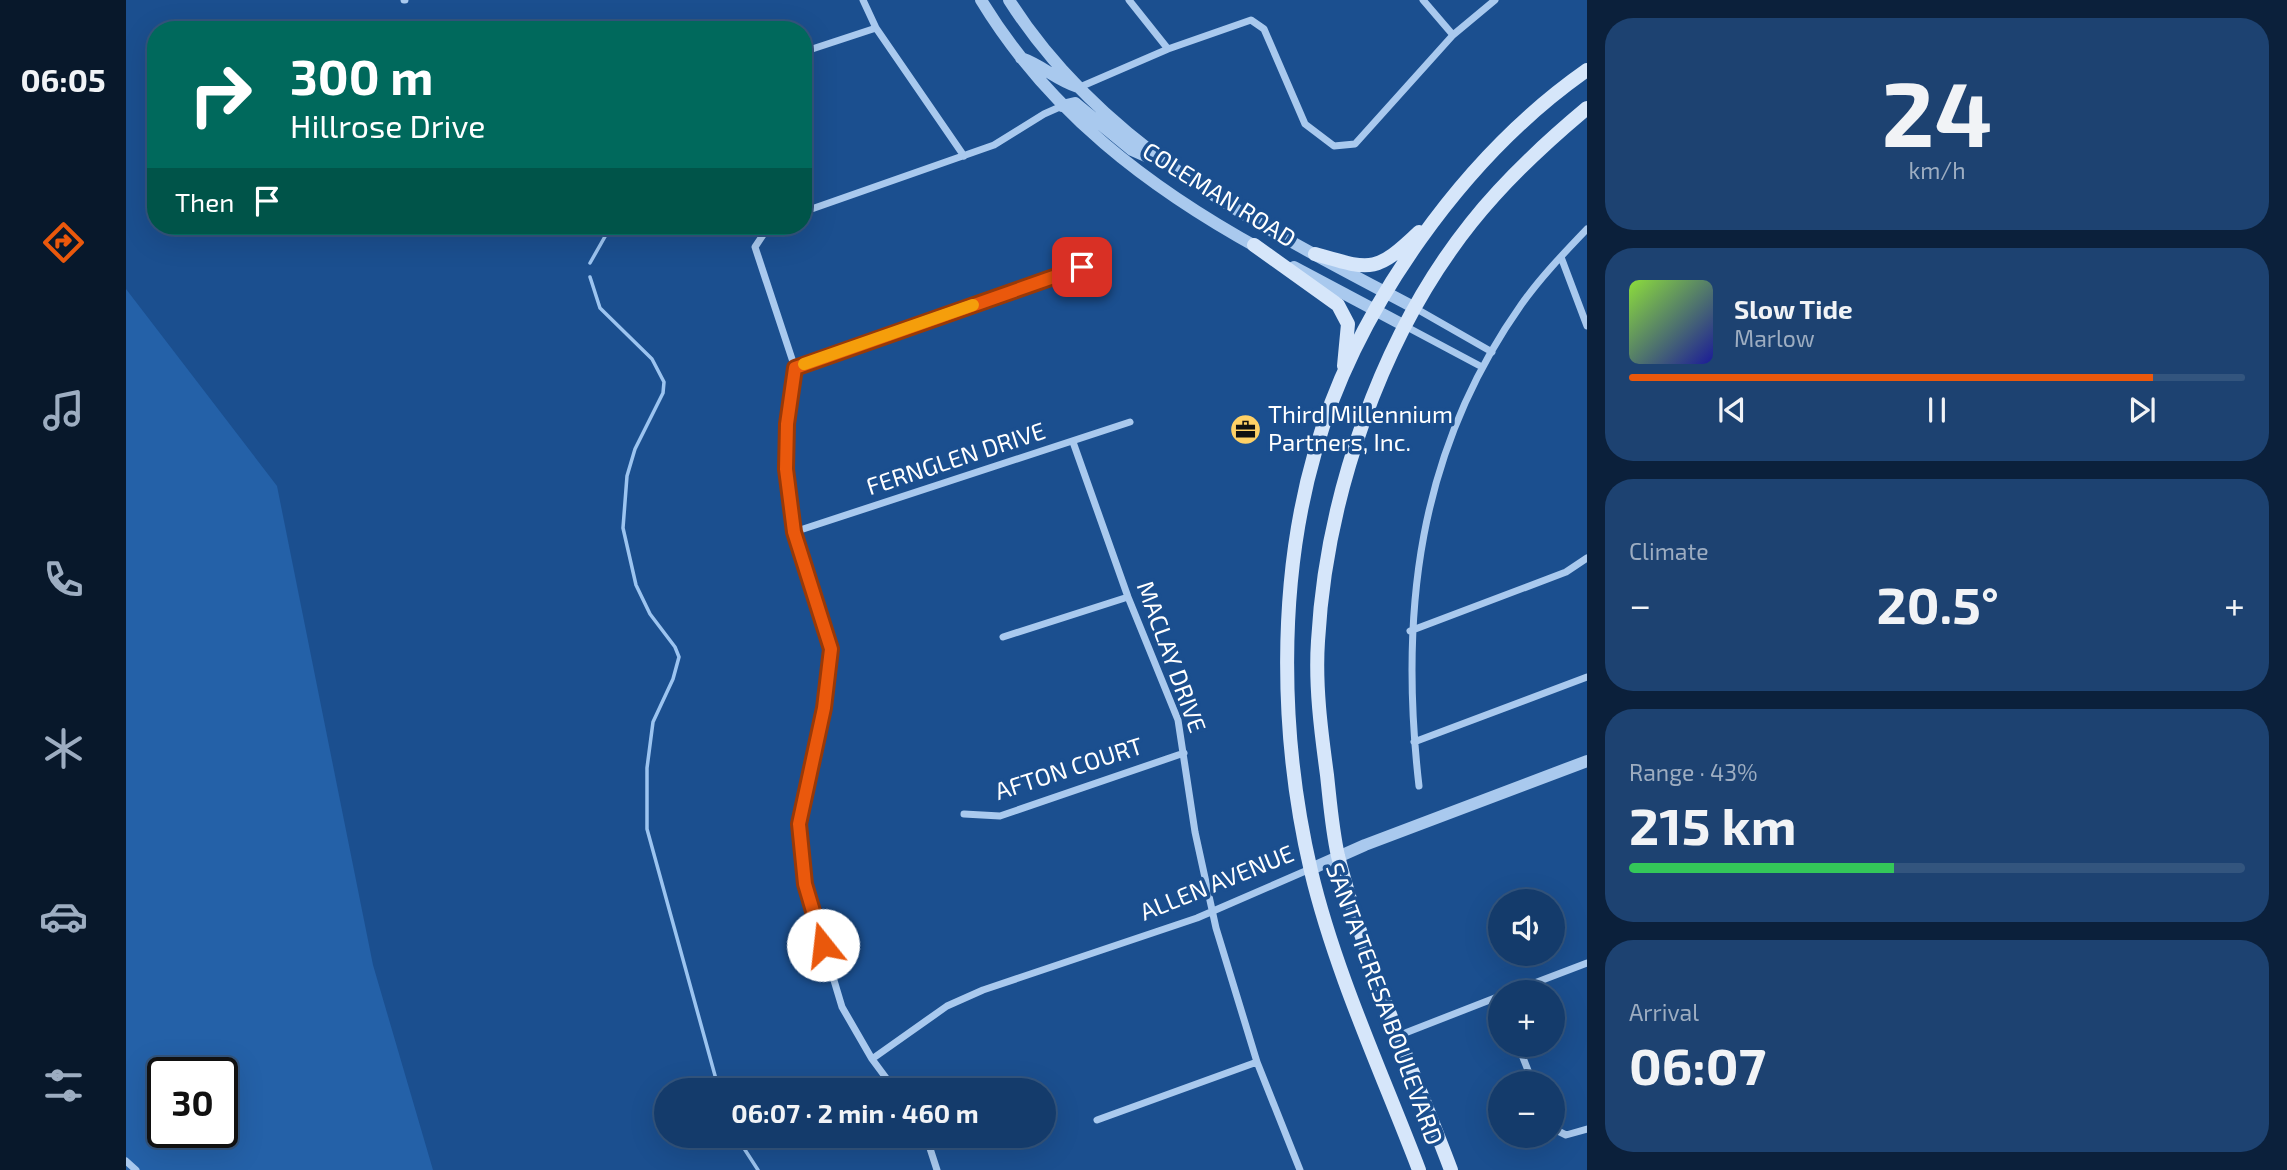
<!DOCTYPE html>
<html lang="en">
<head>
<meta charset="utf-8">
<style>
  body { margin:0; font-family:"Exo 2",sans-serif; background:#1d4271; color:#f1f3f6; height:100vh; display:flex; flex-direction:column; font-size:26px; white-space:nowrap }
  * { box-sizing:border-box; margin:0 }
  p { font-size:23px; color:#9dadc1 }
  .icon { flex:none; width:38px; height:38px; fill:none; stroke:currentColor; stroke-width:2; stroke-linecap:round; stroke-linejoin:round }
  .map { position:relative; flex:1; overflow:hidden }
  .side { display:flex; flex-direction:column; gap:18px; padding:18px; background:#0b203b; width:700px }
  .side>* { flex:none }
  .guide { position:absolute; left:21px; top:21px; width:665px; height:214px; border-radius:28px; box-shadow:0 7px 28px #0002,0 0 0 2px #33557e; background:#00695c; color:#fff; overflow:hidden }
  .fabs { position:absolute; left:1362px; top:889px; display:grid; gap:14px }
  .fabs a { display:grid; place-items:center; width:77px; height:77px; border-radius:50%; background:#143b6b; box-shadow:0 7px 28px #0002,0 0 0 2px #33557e; font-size:35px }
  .speed { position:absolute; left:21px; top:1057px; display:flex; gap:14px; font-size:35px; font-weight:700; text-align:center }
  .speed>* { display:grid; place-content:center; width:91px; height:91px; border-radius:50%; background:#143b6b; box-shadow:0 7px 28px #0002,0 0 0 2px #33557e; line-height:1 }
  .speed .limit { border:4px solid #111; border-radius:10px; background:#fff; color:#111 }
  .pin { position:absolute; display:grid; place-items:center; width:60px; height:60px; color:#fff; margin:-30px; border-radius:14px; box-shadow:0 4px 10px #0006 }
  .me { position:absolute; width:77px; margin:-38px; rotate:344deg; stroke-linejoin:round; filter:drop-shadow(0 0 5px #0008) }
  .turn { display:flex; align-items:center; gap:24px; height:147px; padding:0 28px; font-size:32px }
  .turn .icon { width:91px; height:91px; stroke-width:2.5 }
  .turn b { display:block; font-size:49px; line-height:60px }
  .then { display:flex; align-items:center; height:66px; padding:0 28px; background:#0003; gap:14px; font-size:26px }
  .big { font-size:52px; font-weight:700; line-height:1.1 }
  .side .tile { flex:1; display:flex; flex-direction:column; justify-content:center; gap:10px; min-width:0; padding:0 24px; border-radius:28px; background:#1d4271 }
  .side .dial { align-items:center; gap:0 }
  .dial b { font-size:91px; line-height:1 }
  .song { display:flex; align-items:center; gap:21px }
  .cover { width:84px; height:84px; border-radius:10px; background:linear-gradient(135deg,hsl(90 70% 55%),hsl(240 70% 35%)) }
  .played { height:7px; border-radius:4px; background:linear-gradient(90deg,#ea580c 85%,#33557e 85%) }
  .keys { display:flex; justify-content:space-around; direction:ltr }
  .heat { display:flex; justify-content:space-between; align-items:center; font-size:38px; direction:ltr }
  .charge { height:10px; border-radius:5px; background:linear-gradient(90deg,#34c759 43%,#33557e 0) }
  .trip { position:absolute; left:528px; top:1078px; width:402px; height:70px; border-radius:35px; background:#143b6b; box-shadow:0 7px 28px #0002,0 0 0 2px #33557e; font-weight:700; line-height:70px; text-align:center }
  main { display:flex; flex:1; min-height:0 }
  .dock { display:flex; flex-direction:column; width:126px; justify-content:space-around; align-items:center; background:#08182b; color:#9dadc1 }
  .dock .icon { width:49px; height:49px }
  .dock .on { color:#ea580c }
  .dock b { font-size:32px; color:#f1f3f6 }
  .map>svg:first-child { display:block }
</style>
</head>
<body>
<main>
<nav class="dock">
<b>06:05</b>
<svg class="icon on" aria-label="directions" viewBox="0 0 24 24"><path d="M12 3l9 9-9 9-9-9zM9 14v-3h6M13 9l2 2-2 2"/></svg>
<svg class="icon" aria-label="music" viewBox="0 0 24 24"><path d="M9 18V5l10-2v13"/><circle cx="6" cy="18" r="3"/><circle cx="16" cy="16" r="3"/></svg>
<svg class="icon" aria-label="phone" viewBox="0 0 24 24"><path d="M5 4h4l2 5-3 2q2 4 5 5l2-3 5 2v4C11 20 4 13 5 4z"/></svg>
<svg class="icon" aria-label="climate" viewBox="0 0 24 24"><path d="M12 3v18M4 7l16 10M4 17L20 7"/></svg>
<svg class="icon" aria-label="car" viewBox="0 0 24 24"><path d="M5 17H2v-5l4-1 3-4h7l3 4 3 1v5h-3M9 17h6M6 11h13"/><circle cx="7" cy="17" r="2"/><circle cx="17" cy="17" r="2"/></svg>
<svg class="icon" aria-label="filters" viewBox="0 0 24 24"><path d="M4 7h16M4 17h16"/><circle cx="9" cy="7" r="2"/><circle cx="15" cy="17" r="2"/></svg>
</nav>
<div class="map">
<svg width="1461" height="1170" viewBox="0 0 1461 1170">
  <rect width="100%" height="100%" fill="#1b4f8f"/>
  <path fill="#2461a8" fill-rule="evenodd" d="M0 289 151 486 247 965 307 1170H0ZM37 1073H96V1132H37Z"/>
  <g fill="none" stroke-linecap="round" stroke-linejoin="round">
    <path stroke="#9cc4f0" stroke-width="3.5" d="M464 263 485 226
      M464 277 474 308 526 359 538 382 537 393 509 449 501 476 497 528 510 585 524 614 549 647 553 657 547 679 527 722 521 768V829L593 1090
      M610 1136 632 1170"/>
    <path stroke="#a9c9ee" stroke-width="7" d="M278 0H279
      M737 0 750 28 838 156
      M1003 0 1042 49
      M1297 0 1327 35
      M677 52 750 28
      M954 87 1042 49 1125 20 1138 29 1179 124 1208 146 1229 144 1327 35 1369 0
      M677 212 868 145 918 114 936 106
      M643 226 629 247 669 368 661 424 660 469 668 532 705 649 698 708 673 824 679 884 716 1007 746 1059 769 1090
      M1435 257 1461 326
      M1289 308 1366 352
      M1279 326 1356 367
      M669 368 956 267
      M947 442 1002 597 1052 720 1069 832 1090 928 1131 1062 1174 1170
      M668 532 1004 422
      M1284 631 1440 572 1461 558
      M877 637 1002 597
      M1288 742 1461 677
      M1293 786C1273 613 1292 451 1395 305 1414 278 1438 253 1461 229
      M838 814 874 816 1058 753
      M1385 992 1461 963
      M1274 1035 1374 996
      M1392 1045 1407 1083
      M746 1059 821 1006 857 990 1071 918 1184 869
      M971 1120 1131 1062
      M1426 1128 1440 1135 1461 1129
      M800 1136 811 1170
      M0 1161 10 1170"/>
    <path stroke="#a9c9ee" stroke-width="12" d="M855 0C923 112 1023 188 1136 250
      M883 0C978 150 1138 228 1289 308
      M895 58C916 65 930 80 952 87
      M936 106 949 103 1006 150 1022 157
      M1168 267 1279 326
      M1185 869 1239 845 1461 761"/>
    <path stroke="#d6e6fa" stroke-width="14" d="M1128 245 1212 305 1222 324 1218 366
      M1189 254C1245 270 1249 274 1293 232
      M1293 1170C1256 1073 1209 972 1185 871 1154 739 1151 584 1189 452 1230 308 1338 156 1461 70
      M1325 1170C1286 1067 1239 963 1212 856 1206 829 1204 802 1201 775 1195 731 1189 685 1192 641 1200 497 1255 336 1345 223 1379 180 1419 143 1461 108"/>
  </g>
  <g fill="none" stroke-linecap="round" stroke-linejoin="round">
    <defs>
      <path id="route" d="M697 945 679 884 673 824 698 708 705 649 668 532 660 469 661 424 669 368 956 267"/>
    </defs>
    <use href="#route" stroke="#983908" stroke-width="18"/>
    <use href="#route" stroke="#ea580c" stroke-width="12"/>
    <path stroke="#f59e0b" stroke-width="12" d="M678 364 847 305"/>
  </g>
  <defs>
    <symbol id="office-disc" viewBox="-11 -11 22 22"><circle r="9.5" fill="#ffd166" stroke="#1b4f8f"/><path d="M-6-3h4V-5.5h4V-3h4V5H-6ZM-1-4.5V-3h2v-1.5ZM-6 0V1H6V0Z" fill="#111"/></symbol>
  </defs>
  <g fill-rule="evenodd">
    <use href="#office-disc" x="1102" y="412" width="35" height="35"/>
  </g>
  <g text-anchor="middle" stroke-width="7" stroke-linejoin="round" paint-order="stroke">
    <g font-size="24" fill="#fff" stroke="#1b4f8f">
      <text transform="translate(1093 195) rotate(32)" y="8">COLEMAN ROAD</text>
      <text transform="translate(830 459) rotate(-18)" y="8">FERNGLEN DRIVE</text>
      <text transform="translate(1045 657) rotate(70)" y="8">MACLAY DRIVE</text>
      <text transform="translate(943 769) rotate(-18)" y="8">AFTON COURT</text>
      <text transform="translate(1091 883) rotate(-22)" y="8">ALLEN AVENUE</text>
      <text transform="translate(1258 1004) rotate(70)" y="8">SANTA TERESA BOULEVARD</text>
    </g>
    <g font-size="24" fill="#fff" stroke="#1b4f8f" text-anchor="start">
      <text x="1142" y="423">Third Millennium<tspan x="1142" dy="28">Partners, Inc.</tspan></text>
    </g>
  </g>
</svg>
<div class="fabs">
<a><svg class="icon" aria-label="sound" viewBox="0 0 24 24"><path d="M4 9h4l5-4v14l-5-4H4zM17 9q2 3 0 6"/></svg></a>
<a>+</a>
<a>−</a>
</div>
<div class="speed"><div class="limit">30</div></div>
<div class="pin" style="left:956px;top:267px;background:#d93025"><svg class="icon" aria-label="arrive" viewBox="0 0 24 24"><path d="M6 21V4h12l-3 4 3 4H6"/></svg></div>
<svg class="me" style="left:697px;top:945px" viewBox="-20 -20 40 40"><circle r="19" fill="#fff"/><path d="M0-13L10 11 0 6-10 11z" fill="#ea580c"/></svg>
<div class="trip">06:07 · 2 min · 460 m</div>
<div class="guide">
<div class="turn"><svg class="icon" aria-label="right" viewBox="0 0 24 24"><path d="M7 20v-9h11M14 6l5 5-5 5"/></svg><div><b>300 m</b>Hillrose Drive</div></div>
<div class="then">Then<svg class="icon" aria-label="arrive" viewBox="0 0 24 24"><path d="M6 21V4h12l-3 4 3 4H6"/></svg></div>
</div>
</div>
<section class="side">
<div class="tile dial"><b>24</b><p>km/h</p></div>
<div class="tile">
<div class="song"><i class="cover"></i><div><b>Slow Tide</b><p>Marlow</p></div></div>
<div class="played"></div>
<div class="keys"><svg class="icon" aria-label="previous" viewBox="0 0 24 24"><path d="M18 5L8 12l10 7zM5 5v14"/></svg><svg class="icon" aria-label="pause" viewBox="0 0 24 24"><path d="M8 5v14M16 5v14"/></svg><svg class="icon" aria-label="next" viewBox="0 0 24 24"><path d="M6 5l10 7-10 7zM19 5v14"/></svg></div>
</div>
<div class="tile"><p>Climate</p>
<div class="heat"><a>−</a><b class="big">20.5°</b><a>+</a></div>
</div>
<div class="tile"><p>Range · 43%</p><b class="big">215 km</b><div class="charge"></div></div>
<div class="tile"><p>Arrival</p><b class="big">06:07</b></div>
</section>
</main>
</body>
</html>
